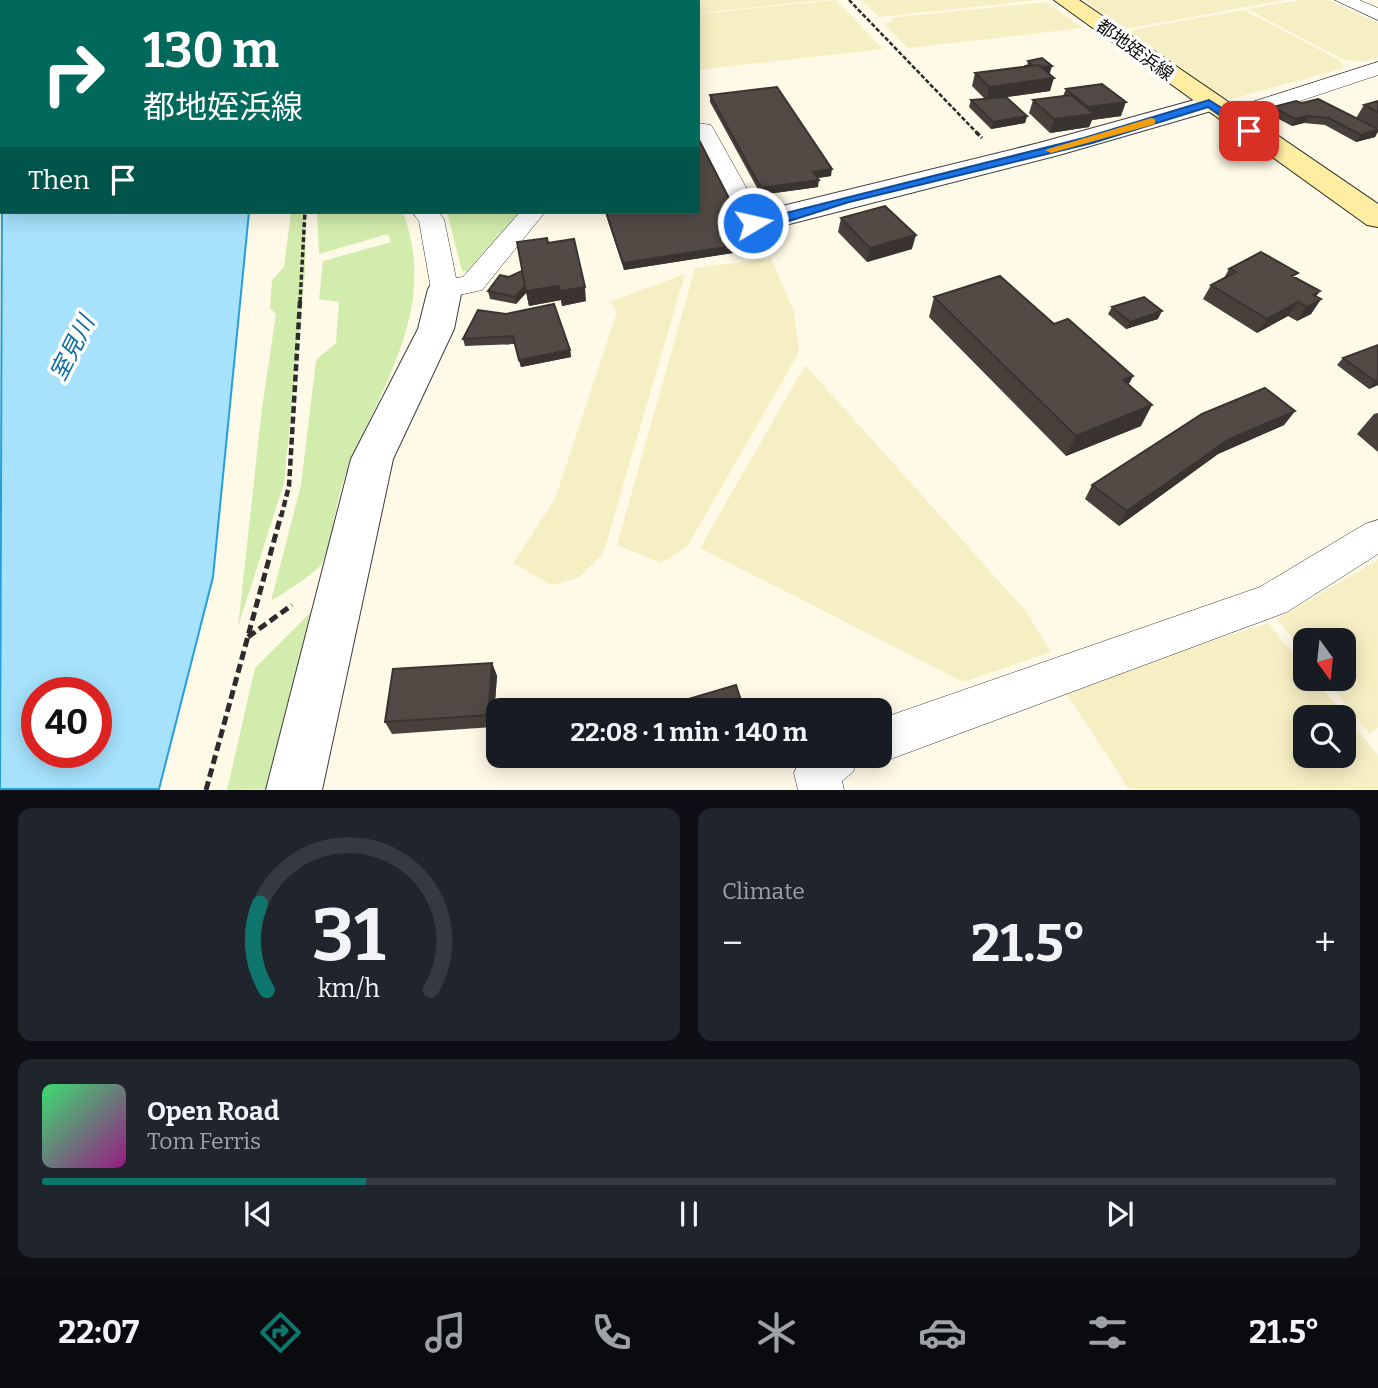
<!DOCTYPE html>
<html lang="en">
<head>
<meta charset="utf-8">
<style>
  body { margin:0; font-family:Bitter,"Noto Sans JP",serif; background:#20242c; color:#f1f3f6; height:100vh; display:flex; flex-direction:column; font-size:26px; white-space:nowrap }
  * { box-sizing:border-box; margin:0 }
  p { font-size:23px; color:#9ea1a6 }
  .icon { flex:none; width:38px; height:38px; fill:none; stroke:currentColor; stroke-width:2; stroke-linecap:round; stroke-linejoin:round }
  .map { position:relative; height:790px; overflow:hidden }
  .drawer { display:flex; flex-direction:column; gap:18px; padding:18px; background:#0d0f14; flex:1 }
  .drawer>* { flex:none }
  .top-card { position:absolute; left:0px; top:0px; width:700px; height:214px; box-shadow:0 4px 18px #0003; background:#00695c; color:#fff; overflow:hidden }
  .needle { width:46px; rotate:165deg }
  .tools { position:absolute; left:1293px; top:628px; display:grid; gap:14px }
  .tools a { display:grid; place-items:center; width:63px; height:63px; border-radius:14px; background:#171b24; box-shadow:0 4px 18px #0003; font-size:35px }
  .speed { position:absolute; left:21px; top:677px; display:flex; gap:14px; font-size:35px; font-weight:700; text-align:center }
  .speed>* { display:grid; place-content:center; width:91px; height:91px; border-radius:50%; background:#171b24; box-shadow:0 4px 18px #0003; line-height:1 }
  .speed .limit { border:10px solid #d22; background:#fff; color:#111 }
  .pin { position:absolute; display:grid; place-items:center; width:60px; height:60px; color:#fff; margin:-30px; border-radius:14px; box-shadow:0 4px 10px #0006 }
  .me { position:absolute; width:77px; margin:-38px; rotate:81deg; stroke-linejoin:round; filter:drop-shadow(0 0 5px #0008) }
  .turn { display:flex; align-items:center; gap:24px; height:147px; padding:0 28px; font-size:32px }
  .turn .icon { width:91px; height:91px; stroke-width:2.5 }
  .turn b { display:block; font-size:49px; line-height:60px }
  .then { display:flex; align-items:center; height:66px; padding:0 28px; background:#0003; gap:14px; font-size:26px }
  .big { font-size:52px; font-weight:700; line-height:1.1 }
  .drawer .tile { flex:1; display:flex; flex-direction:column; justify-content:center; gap:10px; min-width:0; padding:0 24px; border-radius:14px; background:#20242c }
  .drawer .dial { align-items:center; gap:0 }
  .dial svg { height:182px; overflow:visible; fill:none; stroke:#363941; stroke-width:7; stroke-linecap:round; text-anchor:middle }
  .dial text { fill:#f1f3f6; stroke:none }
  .song { display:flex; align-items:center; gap:21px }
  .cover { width:84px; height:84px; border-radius:10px; background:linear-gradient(135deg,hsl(140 70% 55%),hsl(310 70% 35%)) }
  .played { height:7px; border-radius:4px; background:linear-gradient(90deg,#0f766e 25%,#363941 25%) }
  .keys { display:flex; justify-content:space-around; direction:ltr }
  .heat { display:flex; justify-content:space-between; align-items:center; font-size:38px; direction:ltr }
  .drawer .tiles { flex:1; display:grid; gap:18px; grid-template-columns:1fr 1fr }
  .tile:last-child { grid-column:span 2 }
  .trip { position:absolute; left:486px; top:698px; width:406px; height:70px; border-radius:14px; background:#171b24; box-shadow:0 4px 18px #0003; font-weight:700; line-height:70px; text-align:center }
  .tab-bar { display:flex; height:112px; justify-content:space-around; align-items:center; background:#090b0e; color:#9ea1a6 }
  .tab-bar .icon { width:49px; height:49px }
  .tab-bar .current { color:#0f766e }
  .tab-bar b { font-size:32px; color:#f1f3f6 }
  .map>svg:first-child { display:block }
</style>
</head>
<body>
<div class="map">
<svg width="1378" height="790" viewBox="0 0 1378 790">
  <rect width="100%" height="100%" fill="#fff9e7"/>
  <path fill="#f7efc4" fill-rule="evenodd" d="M650 0H824L698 13V2Z
    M836 0 883 49 698 70V14Z
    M861 0H1038L879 17Z
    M1083 0H1285L1125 29Z
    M1301 0H1328L1378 23V57L1363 62 1344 60 1247 9Z
    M1046 2 1083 28 908 48 883 23 894 22 891 18Z
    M1244 10 1341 61 1344 68 1231 99 1220 97 1127 31Z
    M771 258 794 312 799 352 687 547 661 563 617 545 695 268Z
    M685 274 603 554 578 578 552 585 513 563 555 499 617 312 610 302Z
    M805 365 1025 610 1051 652 963 682 700 548Z
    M1378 560V728L1369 733 1326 679H1344V640H1306L1305 654 1277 619Z
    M1268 623 1305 669 1306 679H1314L1378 755V789H1129L1063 689ZM1306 718H1344V756H1306Z"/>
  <path fill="#d2ecad" d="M291 212H305V274L284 483 238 627 262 408 276 314 270 308 272 280 284 267Z
    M317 212H403C441 315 375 391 342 485 334 509 334 540 322 563 317 573 283 593 271 601L301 485 316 360 336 343 339 302 319 299 323 261 391 242 388 234 319 254Z
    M447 212H525L473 272 462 271Z
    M321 602 273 789 227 790 255 668Z"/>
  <path fill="#a6e2fc" stroke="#269ed9" stroke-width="2" fill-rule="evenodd" d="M2 189V212H249L213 577 159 789H0ZM37 693H96V752H37Z"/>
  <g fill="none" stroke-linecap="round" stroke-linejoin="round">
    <defs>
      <path id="minor" d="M383 0H401L382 2Z
        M1335 0H1359L1378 8V20Z
        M1378 62V75L1237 122 1229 123 1218 117 1221 112Z
        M698 123 711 125 714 130 766 223 762 228H744L740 223 698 142Z
        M412 212H438L444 219 456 278 463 277 520 212H545L482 290 445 298 435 295 431 289 419 221Z
        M1378 520V554L1287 612 880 763 864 757 880 756V719L1260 587 1365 524Z
        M802 756H859L853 772 842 781 844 790H798L794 773Z"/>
      <path id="tertiary" d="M19 0H41L18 2Z
        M2 29V44L0 45V30Z
        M1209 96 1218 99 1222 104 1218 109 1059 155 770 229 753 232 742 230 737 223 742 216 1039 143Z
        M445 278 457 281 462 289 454 329 393 459 322 790H266L351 459 418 329 428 289 433 281Z"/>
      <path id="secondary" d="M1054 0H1079L1378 204V227L1367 225Z"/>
    </defs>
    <use href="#minor" stroke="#3d3d3d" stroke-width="1"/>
    <use href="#tertiary" stroke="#3d3d3d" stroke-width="2"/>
    <use href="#secondary" stroke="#2c2c2c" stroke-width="2"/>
    <path stroke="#2c2c2c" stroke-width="2.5" stroke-dasharray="4.5 2" stroke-linecap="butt" d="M849 0 978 134"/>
    <path stroke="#2c2c2c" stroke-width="3.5" stroke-dasharray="5 2.5" stroke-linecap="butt" d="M976 132 982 138
      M0 148 2 146
      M300 302 305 212"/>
    <path stroke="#2c2c2c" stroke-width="4.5" stroke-dasharray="7 3.5" stroke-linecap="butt" d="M281 517 289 486 300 301"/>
    <path stroke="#2c2c2c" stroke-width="5" stroke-dasharray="9 4.5" stroke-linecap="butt" d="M248 637 292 605
      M206 790 281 515"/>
    <use href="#minor" fill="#fff" fill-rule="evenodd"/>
    <use href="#tertiary" fill="#fff" fill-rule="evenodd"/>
    <use href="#secondary" fill="#ffeea2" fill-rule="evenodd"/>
  </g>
  <path fill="#47403b" d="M1028 61 1050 73H1048L1050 91 1006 97 1027 116 1025 123 991 129 969 107 971 100 985 99 972 86 975 73 1025 67 1027 66Z
    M1066 89 1121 116 1092 120 1089 127 1050 133 1029 113 1033 100 1063 96Z
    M710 95 831 176 817 178 818 187 761 195 710 102Z
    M1378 100V132L1375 137 1356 142 1325 125 1304 123 1292 126 1269 114 1273 107 1302 103 1356 118 1364 105 1377 102Z
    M605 212H698L752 250 624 270Z
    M841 218 912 249 867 262 838 232Z
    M548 243 586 301 562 306 561 300 529 306 523 278 526 293 516 304 490 299 488 291 509 277 522 271Z
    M1229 269 1295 277 1316 297 1321 299 1311 314 1297 321 1288 316 1257 333 1203 299 1211 285 1224 278Z
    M934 297 1054 324 1133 376 1129 384 1141 426 1066 456 929 317Z
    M1112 307 1158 319 1126 329 1108 314Z
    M478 310 570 350 571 357 521 367 514 344 465 346 463 339Z
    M1378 345V385L1369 389 1337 365 1343 358Z
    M1295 411 1284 425 1218 454 1119 526 1085 499 1092 485Z
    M1378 413V452L1357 434 1374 414Z
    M492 663 497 676 493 727 392 734 385 722Z"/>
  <path fill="#3a3430" d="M523 0H566V2H523Z
    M1052 66 1050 73 1024 76 1026 69Z
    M1054 78 1050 91 986 100 989 87Z
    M1126 102 1121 116 1092 120 1089 127 1050 133 1054 119 1085 115 1088 107Z
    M1027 116 1025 123 991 129 993 122Z
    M1308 116 1304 123 1292 126 1295 119Z
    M1378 130 1375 137 1356 142 1361 135Z
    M832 169 831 176 812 179 813 172Z
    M819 180 818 187 761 195V188Z
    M916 235 912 249 867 262 870 248Z
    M752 243V250L624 270 623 263Z
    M525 286 526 293 516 304 515 297Z
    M559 286 561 300 529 306 526 291Z
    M585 287 586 301 562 306 560 291Z
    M1320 291 1310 305 1321 299 1311 314 1297 321 1313 295Z
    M1298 302 1288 316 1257 333 1267 319Z
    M1162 311 1158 319 1126 329 1130 322Z
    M570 350 571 357 521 367 519 360Z
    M1133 376 1122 396 1123 380Z
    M1378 380V385L1369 389 1375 381Z
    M1152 405 1141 426 1066 456 1076 436Z
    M1295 411 1284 425 1218 454 1119 526 1127 511 1228 440Z
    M492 663 497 676 493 727 488 715Z
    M668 756H688L649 768 648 762Z
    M705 756H726L695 765V759Z"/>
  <path fill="#534a45" stroke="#3a3430" stroke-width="2" d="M436 0H523L524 2H436Z
    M1042 58 1052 66 1041 67 1039 65 1025 67V66L1032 65 1028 61Z
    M1039 65 1054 78 989 87 975 73Z
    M1102 84 1126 102 1088 107 1066 89Z
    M777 87 832 169 813 172 819 180 761 188 710 95Z
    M1071 95 1094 114 1054 119 1033 100Z
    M1006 97 1027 116 993 122 971 100Z
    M1318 99 1378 129V130L1361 135 1329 118 1308 116 1295 119 1273 107 1296 101 1302 103Z
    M1378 101V112L1364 105Z
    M698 138 752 243 623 263 606 212H698Z
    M885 206 916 235 870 248 841 218Z
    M547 238 548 243 574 239 585 287 560 291 559 286 526 291 517 242Z
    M1261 252 1298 273 1292 276 1320 291 1313 295 1321 299 1307 307 1298 302 1267 319 1211 285 1236 272 1229 269Z
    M522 271 525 286 515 297 488 291 500 275 509 277Z
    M1000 276 1054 324 1068 319 1133 376 1123 380 1152 405 1076 436 934 297Z
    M1144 297 1162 311 1130 322 1112 307Z
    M554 304 570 350 519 360 513 336 463 339 478 310 506 314Z
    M1378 345V380L1375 381 1343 358Z
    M1265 388 1295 411 1228 440 1127 511 1092 485 1202 414Z
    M492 663 488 715 385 722 393 669Z
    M736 685 744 710H680H684L682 701Z
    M647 756H668L648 762Z"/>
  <path fill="#1a73e8" stroke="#114b97" stroke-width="2" d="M1209 100 1253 128V133H1245L1208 107 1092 143 849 202 789 221 753 226 746 223 1084 138Z"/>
  <path fill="#f59e0b" d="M1151 118 1155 119V124L1051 153 1045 150Z"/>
  <g text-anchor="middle" stroke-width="7" stroke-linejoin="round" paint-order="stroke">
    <g font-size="18" fill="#0a0a0a" stroke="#fff">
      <text transform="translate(1135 50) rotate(36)" y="6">都地姪浜線</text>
    </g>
    <g font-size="23" font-style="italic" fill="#0a6ca5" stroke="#fff">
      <text transform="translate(72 348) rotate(-63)" y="8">室見川</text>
    </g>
  </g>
</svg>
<div class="tools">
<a><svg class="needle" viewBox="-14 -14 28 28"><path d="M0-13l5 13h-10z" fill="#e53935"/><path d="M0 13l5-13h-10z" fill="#9ea1a6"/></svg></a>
<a><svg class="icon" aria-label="search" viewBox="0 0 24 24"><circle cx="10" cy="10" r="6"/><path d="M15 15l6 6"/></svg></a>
</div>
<div class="speed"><div class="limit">40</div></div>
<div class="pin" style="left:1249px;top:131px;background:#d93025"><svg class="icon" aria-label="arrive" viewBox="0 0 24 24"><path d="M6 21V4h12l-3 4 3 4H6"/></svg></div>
<svg class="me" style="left:753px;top:223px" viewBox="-20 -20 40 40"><circle r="17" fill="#1a73e8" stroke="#fff" stroke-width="3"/><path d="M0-11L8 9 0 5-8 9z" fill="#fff"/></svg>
<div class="trip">22:08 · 1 min · 140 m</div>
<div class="top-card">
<div class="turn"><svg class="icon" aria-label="right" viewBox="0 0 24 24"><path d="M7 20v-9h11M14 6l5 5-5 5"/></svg><div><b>130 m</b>都地姪浜線</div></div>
<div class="then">Then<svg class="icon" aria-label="arrive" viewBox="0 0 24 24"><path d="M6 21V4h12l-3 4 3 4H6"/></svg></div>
</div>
</div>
<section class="drawer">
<div class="tiles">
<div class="tile dial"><svg viewBox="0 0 100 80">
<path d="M14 69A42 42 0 1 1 86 69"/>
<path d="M14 69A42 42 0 0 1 11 31" stroke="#0f766e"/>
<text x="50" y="56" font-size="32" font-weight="700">31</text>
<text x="50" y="72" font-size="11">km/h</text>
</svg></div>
<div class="tile"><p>Climate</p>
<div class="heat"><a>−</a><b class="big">21.5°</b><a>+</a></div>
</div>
<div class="tile">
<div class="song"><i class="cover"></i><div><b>Open Road</b><p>Tom Ferris</p></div></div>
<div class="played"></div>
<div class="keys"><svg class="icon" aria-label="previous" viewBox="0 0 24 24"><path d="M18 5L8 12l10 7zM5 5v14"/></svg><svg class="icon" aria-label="pause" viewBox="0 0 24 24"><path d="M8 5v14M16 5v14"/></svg><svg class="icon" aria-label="next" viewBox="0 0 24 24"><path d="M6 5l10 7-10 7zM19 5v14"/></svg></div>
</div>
</div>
</section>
<nav class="tab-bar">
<b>22:07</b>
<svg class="icon current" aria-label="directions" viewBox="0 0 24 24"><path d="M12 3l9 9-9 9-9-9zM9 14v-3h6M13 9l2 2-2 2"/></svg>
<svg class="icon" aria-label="music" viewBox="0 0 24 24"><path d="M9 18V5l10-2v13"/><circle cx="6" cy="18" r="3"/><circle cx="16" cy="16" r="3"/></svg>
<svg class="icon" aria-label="phone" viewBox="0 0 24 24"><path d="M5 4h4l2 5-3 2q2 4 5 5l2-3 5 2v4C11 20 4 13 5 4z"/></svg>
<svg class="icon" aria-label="climate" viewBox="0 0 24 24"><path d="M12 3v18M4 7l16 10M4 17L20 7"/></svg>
<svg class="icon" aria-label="car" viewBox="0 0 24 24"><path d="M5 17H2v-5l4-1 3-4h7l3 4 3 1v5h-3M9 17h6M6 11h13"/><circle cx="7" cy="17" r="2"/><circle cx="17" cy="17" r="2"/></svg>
<svg class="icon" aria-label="filters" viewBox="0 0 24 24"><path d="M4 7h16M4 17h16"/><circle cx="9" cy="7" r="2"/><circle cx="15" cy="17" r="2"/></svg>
<b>21.5°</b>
</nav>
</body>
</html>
